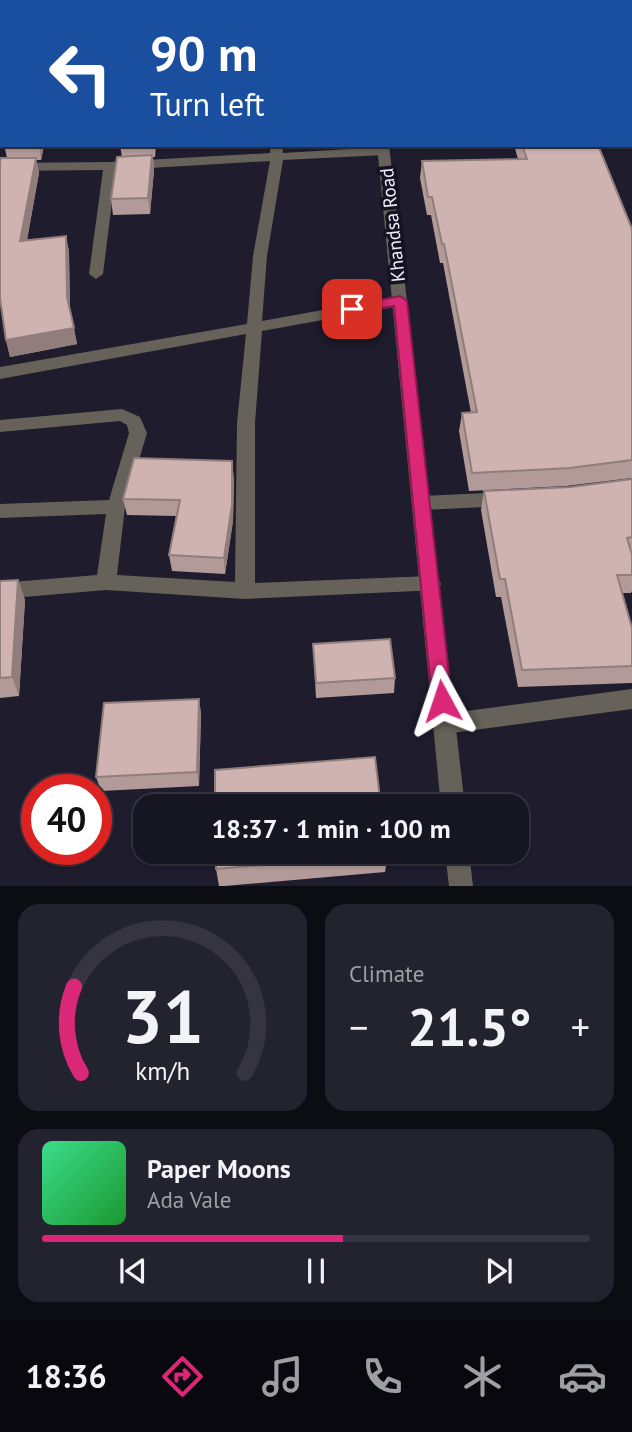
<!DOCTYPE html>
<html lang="en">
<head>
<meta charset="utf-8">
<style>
  body { margin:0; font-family:"PT Sans",sans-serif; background:#23222f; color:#f1f3f6; height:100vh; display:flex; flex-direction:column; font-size:26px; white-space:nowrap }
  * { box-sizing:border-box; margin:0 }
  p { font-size:23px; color:#9e9fa5 }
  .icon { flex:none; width:38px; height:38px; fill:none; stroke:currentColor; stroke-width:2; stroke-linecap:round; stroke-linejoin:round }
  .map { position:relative; height:886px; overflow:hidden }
  .sheet { display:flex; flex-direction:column; gap:18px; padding:18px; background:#0c0c13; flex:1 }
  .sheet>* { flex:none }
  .banner { position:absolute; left:0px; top:0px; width:634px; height:147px; box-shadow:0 2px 5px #0004,0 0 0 2px #353440; background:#1a4fa0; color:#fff; overflow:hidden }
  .speed { position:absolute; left:21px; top:774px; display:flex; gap:14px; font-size:35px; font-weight:700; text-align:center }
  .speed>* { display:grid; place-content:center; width:91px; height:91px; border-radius:50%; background:#161522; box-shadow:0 2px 5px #0004,0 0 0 2px #353440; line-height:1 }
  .speed .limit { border:10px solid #d22; background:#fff; color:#111 }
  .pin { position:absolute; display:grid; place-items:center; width:60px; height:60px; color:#fff; margin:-30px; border-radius:14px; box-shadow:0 4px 10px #0006 }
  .me { position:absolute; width:77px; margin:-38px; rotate:355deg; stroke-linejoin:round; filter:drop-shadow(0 0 5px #0008) }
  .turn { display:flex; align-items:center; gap:24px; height:147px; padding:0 35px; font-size:32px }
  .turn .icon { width:91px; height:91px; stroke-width:2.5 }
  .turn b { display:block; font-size:49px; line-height:60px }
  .big { font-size:52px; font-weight:700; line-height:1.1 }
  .sheet .card { flex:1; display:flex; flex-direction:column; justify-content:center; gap:10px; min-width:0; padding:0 24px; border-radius:21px; background:#23222f }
  .sheet .dial { align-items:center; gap:0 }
  .dial svg { height:182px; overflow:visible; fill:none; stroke:#353440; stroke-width:7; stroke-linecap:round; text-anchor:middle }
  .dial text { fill:#f1f3f6; stroke:none }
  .song { display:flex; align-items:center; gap:21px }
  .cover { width:84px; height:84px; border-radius:10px; background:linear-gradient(135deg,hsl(150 70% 55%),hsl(130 70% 35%)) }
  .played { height:7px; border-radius:4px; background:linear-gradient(90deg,#db2777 55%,#353440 55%) }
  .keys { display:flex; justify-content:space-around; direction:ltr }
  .heat { display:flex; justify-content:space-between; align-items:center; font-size:38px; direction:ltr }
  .sheet .tiles { flex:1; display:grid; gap:18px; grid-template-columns:1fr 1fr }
  .card:last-child { grid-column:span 2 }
  .trip { position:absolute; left:133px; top:794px; width:396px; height:70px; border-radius:21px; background:#161522; box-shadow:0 2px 5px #0004,0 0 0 2px #353440; font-weight:700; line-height:70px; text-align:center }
  .tab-bar { display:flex; height:112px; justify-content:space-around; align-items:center; background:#09080e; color:#9e9fa5 }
  .tab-bar .icon { width:49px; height:49px }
  .tab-bar .current { color:#db2777 }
  .tab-bar b { font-size:32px; color:#f1f3f6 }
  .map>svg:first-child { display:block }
</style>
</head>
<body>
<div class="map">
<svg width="632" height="886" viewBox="0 0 632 886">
  <rect width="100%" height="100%" fill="#1e1c2d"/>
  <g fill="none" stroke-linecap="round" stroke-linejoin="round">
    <path fill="#666259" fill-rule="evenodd" d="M3 0H13L2 2Z
      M160 0H170V2H160Z
      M255 0H265V2H255Z
      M0 19H2L0 31Z
      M0 51H2V57H0Z
      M270 145H282L283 153 384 147 390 151 384 155 283 160 267 256 262 321 400 296 408 301 400 306 262 331 255 423V583L431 576 438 578 441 584 438 590 245 599 106 590 0 599V583L97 575 106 514 0 518V504L109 500 129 433 127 425 120 421 0 432V420L122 409 140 417 147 433 125 507 117 575 235 582 237 423 246 334 0 379V367L247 324 253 256 270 161 116 170 103 274 96 279 89 274 103 170 0 171V163L110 162 270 153Z
      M507 492 514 494 516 499 514 504 507 506 422 510 415 508 413 503 415 498 422 496Z
      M632 689V709L444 734 436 731 433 724 436 717 444 714Z"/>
    <path fill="#666259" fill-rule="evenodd" d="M363 0H373V2H363Z
      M377 145H389L465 807H441Z
      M445 852H469L473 886H449Z"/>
  </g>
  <path fill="#b19a98" d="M2 89V145H120L44 146 41 160H36L39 173 27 240 66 236 69 252 70 313 77 344 10 357 6 340 7 158 5 149H0V91Z
    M120 145H156L155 157H153L154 170 150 214 113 215 111 199 122 157Z
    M514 145H598L632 229V478L566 486 469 491 459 431 462 413H471L443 263H440L431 215H427L420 178 422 161 518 159Z
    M234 478 233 521 225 574 172 571 169 555 176 516 127 515 123 499Z
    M632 479V591L631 593H622L632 628V683L518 687 501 597H496L481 510 484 491 571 487Z
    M18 580 25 600 19 696 0 698V581Z
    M313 644 395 678 394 693 316 698Z
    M199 699 201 714 199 786 101 791 96 777Z
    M388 854 385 872 225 886H219L216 869Z"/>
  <path fill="#907d7c" d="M39 145H44L41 160Z
    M152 155 154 170 150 214 148 198Z
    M36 158 39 173 24 257 20 241Z
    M66 236 69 252 70 313 67 297Z
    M74 328 77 344 10 357 6 340Z
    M232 461 234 478 233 521 225 574 224 558Z
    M18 580 25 600 19 696 12 677Z
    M199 699 201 714 199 786 197 772Z"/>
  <path fill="#ceb3b1" stroke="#907d7c" stroke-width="2" d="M184 0H247V2H184Z
    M412 0H632V105V2H412Z
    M1 89H2V135H0Z
    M5 145H39L4 146Z
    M522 145H598L632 229V460L570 468 472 473 462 413 477 412 444 244H442L432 197H428L422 161 527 159Z
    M152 155 148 198 111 199 117 157Z
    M1 158H36L20 241 66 236 67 297 74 328 6 340 0 298V162Z
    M134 458 232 461V505L224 558 169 555 180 500 123 499Z
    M632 479V537L627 538 632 555V575H617L632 628V666L522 670 505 579H500L484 491 571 487Z
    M18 580 12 677 0 678V581Z
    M390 639 395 678 316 683 313 644Z
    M199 699 197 772 96 777 104 703Z
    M375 757 381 807H215V770Z
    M216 852H387L388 854 216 869Z"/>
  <path fill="#db2777" stroke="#8e194d" stroke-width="2" d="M400 296 407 301 452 701 449 707 442 710 435 707 432 701 394 306 352 314 345 309 352 305Z"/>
  <g text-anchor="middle" stroke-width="7" stroke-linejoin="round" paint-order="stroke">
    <g font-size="19" fill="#efeefa" stroke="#151323">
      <text transform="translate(392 225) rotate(-96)" y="7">Khandsa Road</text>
    </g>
  </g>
</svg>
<div class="speed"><div class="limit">40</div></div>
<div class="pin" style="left:352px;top:309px;background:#d93025"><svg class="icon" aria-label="arrive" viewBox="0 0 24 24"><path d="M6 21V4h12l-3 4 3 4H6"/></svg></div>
<svg class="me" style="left:442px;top:701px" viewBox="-20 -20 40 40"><path d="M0-17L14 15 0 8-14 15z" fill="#db2777" stroke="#fff" stroke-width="4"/></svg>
<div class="trip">18:37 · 1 min · 100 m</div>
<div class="banner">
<div class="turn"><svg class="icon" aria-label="left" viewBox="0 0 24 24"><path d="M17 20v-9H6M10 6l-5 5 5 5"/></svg><div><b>90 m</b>Turn left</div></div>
</div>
</div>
<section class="sheet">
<div class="tiles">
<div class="card dial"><svg viewBox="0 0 100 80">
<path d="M14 69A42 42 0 1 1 86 69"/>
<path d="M14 69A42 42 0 0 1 11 31" stroke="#db2777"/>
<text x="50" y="56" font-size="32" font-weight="700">31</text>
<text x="50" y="72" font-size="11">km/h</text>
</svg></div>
<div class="card"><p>Climate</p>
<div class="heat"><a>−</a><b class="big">21.5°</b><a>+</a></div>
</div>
<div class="card">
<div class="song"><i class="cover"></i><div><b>Paper Moons</b><p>Ada Vale</p></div></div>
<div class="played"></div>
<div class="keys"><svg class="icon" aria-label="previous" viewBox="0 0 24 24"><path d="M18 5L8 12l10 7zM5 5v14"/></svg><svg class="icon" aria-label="pause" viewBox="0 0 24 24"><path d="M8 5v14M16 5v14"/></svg><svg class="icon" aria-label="next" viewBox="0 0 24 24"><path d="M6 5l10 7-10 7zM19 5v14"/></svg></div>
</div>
</div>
</section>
<nav class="tab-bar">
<b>18:36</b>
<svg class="icon current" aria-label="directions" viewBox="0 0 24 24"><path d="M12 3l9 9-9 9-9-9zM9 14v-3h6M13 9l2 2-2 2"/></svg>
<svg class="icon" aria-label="music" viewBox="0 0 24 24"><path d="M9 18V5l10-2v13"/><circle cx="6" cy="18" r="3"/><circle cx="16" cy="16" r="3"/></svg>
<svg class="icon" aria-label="phone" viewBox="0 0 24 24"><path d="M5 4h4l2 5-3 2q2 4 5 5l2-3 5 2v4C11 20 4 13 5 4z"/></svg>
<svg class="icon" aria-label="climate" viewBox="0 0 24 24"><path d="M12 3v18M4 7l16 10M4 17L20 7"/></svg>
<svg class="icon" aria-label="car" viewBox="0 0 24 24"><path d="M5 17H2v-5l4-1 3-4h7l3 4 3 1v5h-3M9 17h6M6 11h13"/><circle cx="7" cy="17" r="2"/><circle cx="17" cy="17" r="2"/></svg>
</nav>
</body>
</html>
